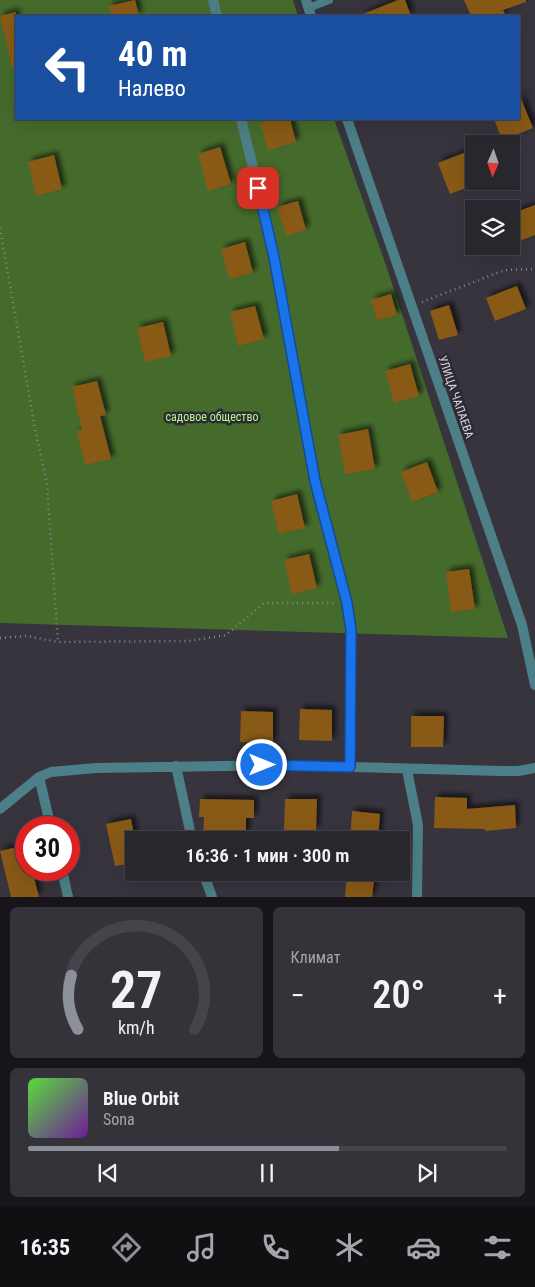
<!DOCTYPE html>
<html lang="ru">
<head>
<meta charset="utf-8">
<style>
  body { margin:0; font-family:"Roboto Condensed",sans-serif; background:#35333a; color:#f1f3f6; height:100vh; display:flex; flex-direction:column; font-size:19px; white-space:nowrap }
  * { box-sizing:border-box; margin:0 }
  p { font-size:16px; color:#a5a5aa }
  .icon { flex:none; width:28px; height:28px; fill:none; stroke:currentColor; stroke-width:2; stroke-linecap:round; stroke-linejoin:round }
  .map { position:relative; height:897px; overflow:hidden }
  .sheet { display:flex; flex-direction:column; gap:10px; padding:10px; background:#171519; flex:1 }
  .sheet>* { flex:none }
  .banner { position:absolute; left:15px; top:15px; width:505px; height:105px; border-radius:0px; box-shadow:0 5px 20px #0002,0 0 0 1px #45444a; background:#1a4fa0; color:#fff; overflow:hidden }
  .needle { width:32px; rotate:182deg }
  .controls { position:absolute; left:465px; top:135px; display:grid; gap:10px }
  .controls a { display:grid; place-items:center; width:55px; height:55px; border-radius:0px; background:#29272e; box-shadow:0 5px 20px #0002,0 0 0 1px #45444a; font-size:25px }
  .speed { position:absolute; left:15px; top:816px; display:flex; gap:10px; font-size:25px; font-weight:700; text-align:center }
  .speed>* { display:grid; place-content:center; width:65px; height:65px; border-radius:50%; background:#29272e; box-shadow:0 5px 20px #0002,0 0 0 1px #45444a; line-height:1 }
  .speed .limit { border:8px solid #d22; background:#fff; color:#111 }
  .pin { position:absolute; display:grid; place-items:center; width:42px; height:42px; color:#fff; margin:-21px; border-radius:10px; box-shadow:0 2px 8px #0006 }
  .me { position:absolute; width:55px; margin:-28px; rotate:90deg; stroke-linejoin:round; filter:drop-shadow(0 0 4px #0008) }
  .turn { display:flex; align-items:center; gap:18px; height:105px; padding:0 20px; font-size:22px }
  .turn .icon { width:65px; height:65px; stroke-width:2.5 }
  .turn b { display:block; font-size:35px; line-height:42px }
  .big { font-size:38px; font-weight:600; line-height:1.1 }
  .sheet .widget { flex:1; display:flex; flex-direction:column; justify-content:center; gap:8px; min-width:0; padding:0 18px; border-radius:8px; background:#35333a }
  .sheet .dial { align-items:center; gap:0 }
  .dial svg { height:130px; overflow:visible; fill:none; stroke:#45444a; stroke-width:7; stroke-linecap:round; text-anchor:middle }
  .dial text { fill:#f1f3f6; stroke:none }
  .song { display:flex; align-items:center; gap:15px }
  .cover { width:60px; height:60px; border-radius:8px; background:linear-gradient(135deg,hsl(110 70% 55%),hsl(280 70% 35%)) }
  .played { height:5px; border-radius:2px; background:linear-gradient(90deg,#8c9099 65%,#45444a 65%) }
  .keys { display:flex; justify-content:space-around; direction:ltr }
  .heat { display:flex; justify-content:space-between; align-items:center; font-size:28px; direction:ltr }
  .sheet .tiles { flex:1; display:grid; gap:10px; grid-template-columns:1fr 1fr }
  .widget:last-child { grid-column:span 2 }
  .trip { position:absolute; left:125px; top:831px; width:285px; height:50px; border-radius:0px; background:#29272e; box-shadow:0 5px 20px #0002,0 0 0 1px #45444a; font-weight:600; line-height:50px; text-align:center }
  .dock { display:flex; height:80px; justify-content:space-around; align-items:center; background:#101012; color:#a5a5aa }
  .dock .icon { width:35px; height:35px }
  .dock .on { color:#8c9099 }
  .dock b { font-size:22px; color:#f1f3f6 }
  .map>svg:first-child { display:block }
</style>
</head>
<body>
<div class="map">
<svg width="535" height="897" viewBox="0 0 535 897">
  <defs>
    <filter id="shadow"><feDropShadow dx="4" dy="-4" stdDeviation="2.5" flood-color="#0009"/></filter>
  </defs>
  <rect width="100%" height="100%" fill="#37343e"/>
  <path fill="#456b2c" d="M0 0H293L298 16H16V119H334L388 271 508 638 0 623Z"/>
  <path fill="#885a16" filter="url(#shadow)" d="M135 0 139 16H111L109 6Z
    M398 0H405L411 16H358Z
    M464 0H526V2L503 10 506 16H471Z
    M16 12V67H12L0 16Z
    M519 94 533 128 502 140 494 119H519Z
    M273 119H290L296 142 268 150 260 123Z
    M220 147 231 184 208 191 198 154Z
    M469 151 474 164V185L450 194 438 163Z
    M54 155 62 189 36 196 28 162Z
    M298 201 306 230 286 236 277 207Z
    M535 205V235L517 242 511 228V214Z
    M245 242 253 273 229 279 221 249Z
    M517 286 526 309 495 321 486 298Z
    M391 294 397 315 377 320 371 300Z
    M449 305 458 335 439 340 430 311Z
    M255 306 264 339 238 346 230 312Z
    M163 322 171 356 145 362 137 328Z
    M410 364 419 396 394 403 385 371Z
    M97 381 106 415 100 416 111 459 85 465 77 431 82 430 72 387Z
    M368 429 375 469 345 474 338 435Z
    M427 462 438 492 412 502 401 472Z
    M297 494 305 528 279 534 271 501Z
    M309 554 317 588 292 594 284 560Z
    M469 569 475 609 451 612 446 572Z
    M300 709 332 710V741L299 740Z
    M241 711 273 712V743L240 742Z
    M411 716H444L443 747H411Z
    M435 797 467 798V809L515 805 516 828 485 831V829L434 828Z
    M200 799 254 800V818H246V835H223V839H203L204 817H199Z
    M285 799H317L316 830H284Z
    M352 811 380 814 378 840H350Z
    M131 819 135 840 134 863 115 866 106 824Z
    M26 845V870H32L39 897H11L0 851Z
    M347 872H375L372 897H345Z"/>
  <g fill="none" stroke-linecap="round" stroke-linejoin="round">
    <path stroke="#88868e" stroke-width="2.5" stroke-dasharray="1 4" stroke-linecap="butt" d="M0 228 35 429 47 483 58 642
      M422 302 505 270 535 269
      M0 638 27 636 58 642 189 641 226 635 264 603H336"/>
    <path stroke="#4c7f87" stroke-width="8" d="M308 8 329 0"/>
    <path stroke="#4c7f87" stroke-width="10" d="M213 0 217 16
      M306 0 311 16
      M241 119 275 257 315 481 347 603 351 630 350 767
      M347 119 522 625 535 685
      M176 766 192 840
      M407 770 418 825 417 897
      M39 777 51 828
      M0 809 39 777 51 772 96 768 281 765 500 771H518L535 768
      M62 870 68 897
      M203 872 212 897"/>
  </g>
  <g fill="none" stroke-linecap="round" stroke-linejoin="round">
    <defs>
      <path id="route" d="M258 188 274 257 315 481 347 603 351 630 350 767 262 765"/>
    </defs>
    <use href="#route" stroke="#114b97" stroke-width="12"/>
    <use href="#route" stroke="#1a73e8" stroke-width="9"/>
  </g>
  <g text-anchor="middle" stroke-width="5" stroke-linejoin="round" paint-order="stroke">
    <g font-size="12" fill="#d4d3d9" stroke="#2d2a33">
      <text transform="translate(456 397) rotate(71)" y="4">УЛИЦА ЧАПАЕВА</text>
    </g>
    <g font-size="12" fill="#b5f88c" stroke="#2d2a33">
      <text x="212" y="421">садовое общество</text>
    </g>
  </g>
</svg>
<div class="controls">
<a><svg class="needle" viewBox="-14 -14 28 28"><path d="M0-13l5 13h-10z" fill="#e53935"/><path d="M0 13l5-13h-10z" fill="#a5a5aa"/></svg></a>
<a><svg class="icon" aria-label="layers" viewBox="0 0 24 24"><path d="M12 4l9 5-9 5-9-5zM3 14l9 5 9-5"/></svg></a>
</div>
<div class="speed"><div class="limit">30</div></div>
<div class="pin" style="left:258px;top:188px;background:#d93025"><svg class="icon" aria-label="arrive" viewBox="0 0 24 24"><path d="M6 21V4h12l-3 4 3 4H6"/></svg></div>
<svg class="me" style="left:262px;top:765px" viewBox="-20 -20 40 40"><circle r="17" fill="#1a73e8" stroke="#fff" stroke-width="3"/><path d="M0-11L8 9 0 5-8 9z" fill="#fff"/></svg>
<div class="trip">16:36 · 1 мин · 300 m</div>
<div class="banner">
<div class="turn"><svg class="icon" aria-label="left" viewBox="0 0 24 24"><path d="M17 20v-9H6M10 6l-5 5 5 5"/></svg><div><b>40 m</b>Налево</div></div>
</div>
</div>
<section class="sheet">
<div class="tiles">
<div class="widget dial"><svg viewBox="0 0 100 80">
<path d="M14 69A42 42 0 1 1 86 69"/>
<path d="M14 69A42 42 0 0 1 10 36" stroke="#8c9099"/>
<text x="50" y="56" font-size="32" font-weight="700">27</text>
<text x="50" y="72" font-size="11">km/h</text>
</svg></div>
<div class="widget"><p>Климат</p>
<div class="heat"><a>−</a><b class="big">20°</b><a>+</a></div>
</div>
<div class="widget">
<div class="song"><i class="cover"></i><div><b>Blue Orbit</b><p>Sona</p></div></div>
<div class="played"></div>
<div class="keys"><svg class="icon" aria-label="previous" viewBox="0 0 24 24"><path d="M18 5L8 12l10 7zM5 5v14"/></svg><svg class="icon" aria-label="pause" viewBox="0 0 24 24"><path d="M8 5v14M16 5v14"/></svg><svg class="icon" aria-label="next" viewBox="0 0 24 24"><path d="M6 5l10 7-10 7zM19 5v14"/></svg></div>
</div>
</div>
</section>
<nav class="dock">
<b>16:35</b>
<svg class="icon on" aria-label="directions" viewBox="0 0 24 24"><path d="M12 3l9 9-9 9-9-9zM9 14v-3h6M13 9l2 2-2 2"/></svg>
<svg class="icon" aria-label="music" viewBox="0 0 24 24"><path d="M9 18V5l10-2v13"/><circle cx="6" cy="18" r="3"/><circle cx="16" cy="16" r="3"/></svg>
<svg class="icon" aria-label="phone" viewBox="0 0 24 24"><path d="M5 4h4l2 5-3 2q2 4 5 5l2-3 5 2v4C11 20 4 13 5 4z"/></svg>
<svg class="icon" aria-label="climate" viewBox="0 0 24 24"><path d="M12 3v18M4 7l16 10M4 17L20 7"/></svg>
<svg class="icon" aria-label="car" viewBox="0 0 24 24"><path d="M5 17H2v-5l4-1 3-4h7l3 4 3 1v5h-3M9 17h6M6 11h13"/><circle cx="7" cy="17" r="2"/><circle cx="17" cy="17" r="2"/></svg>
<svg class="icon" aria-label="filters" viewBox="0 0 24 24"><path d="M4 7h16M4 17h16"/><circle cx="9" cy="7" r="2"/><circle cx="15" cy="17" r="2"/></svg>
</nav>
</body>
</html>
